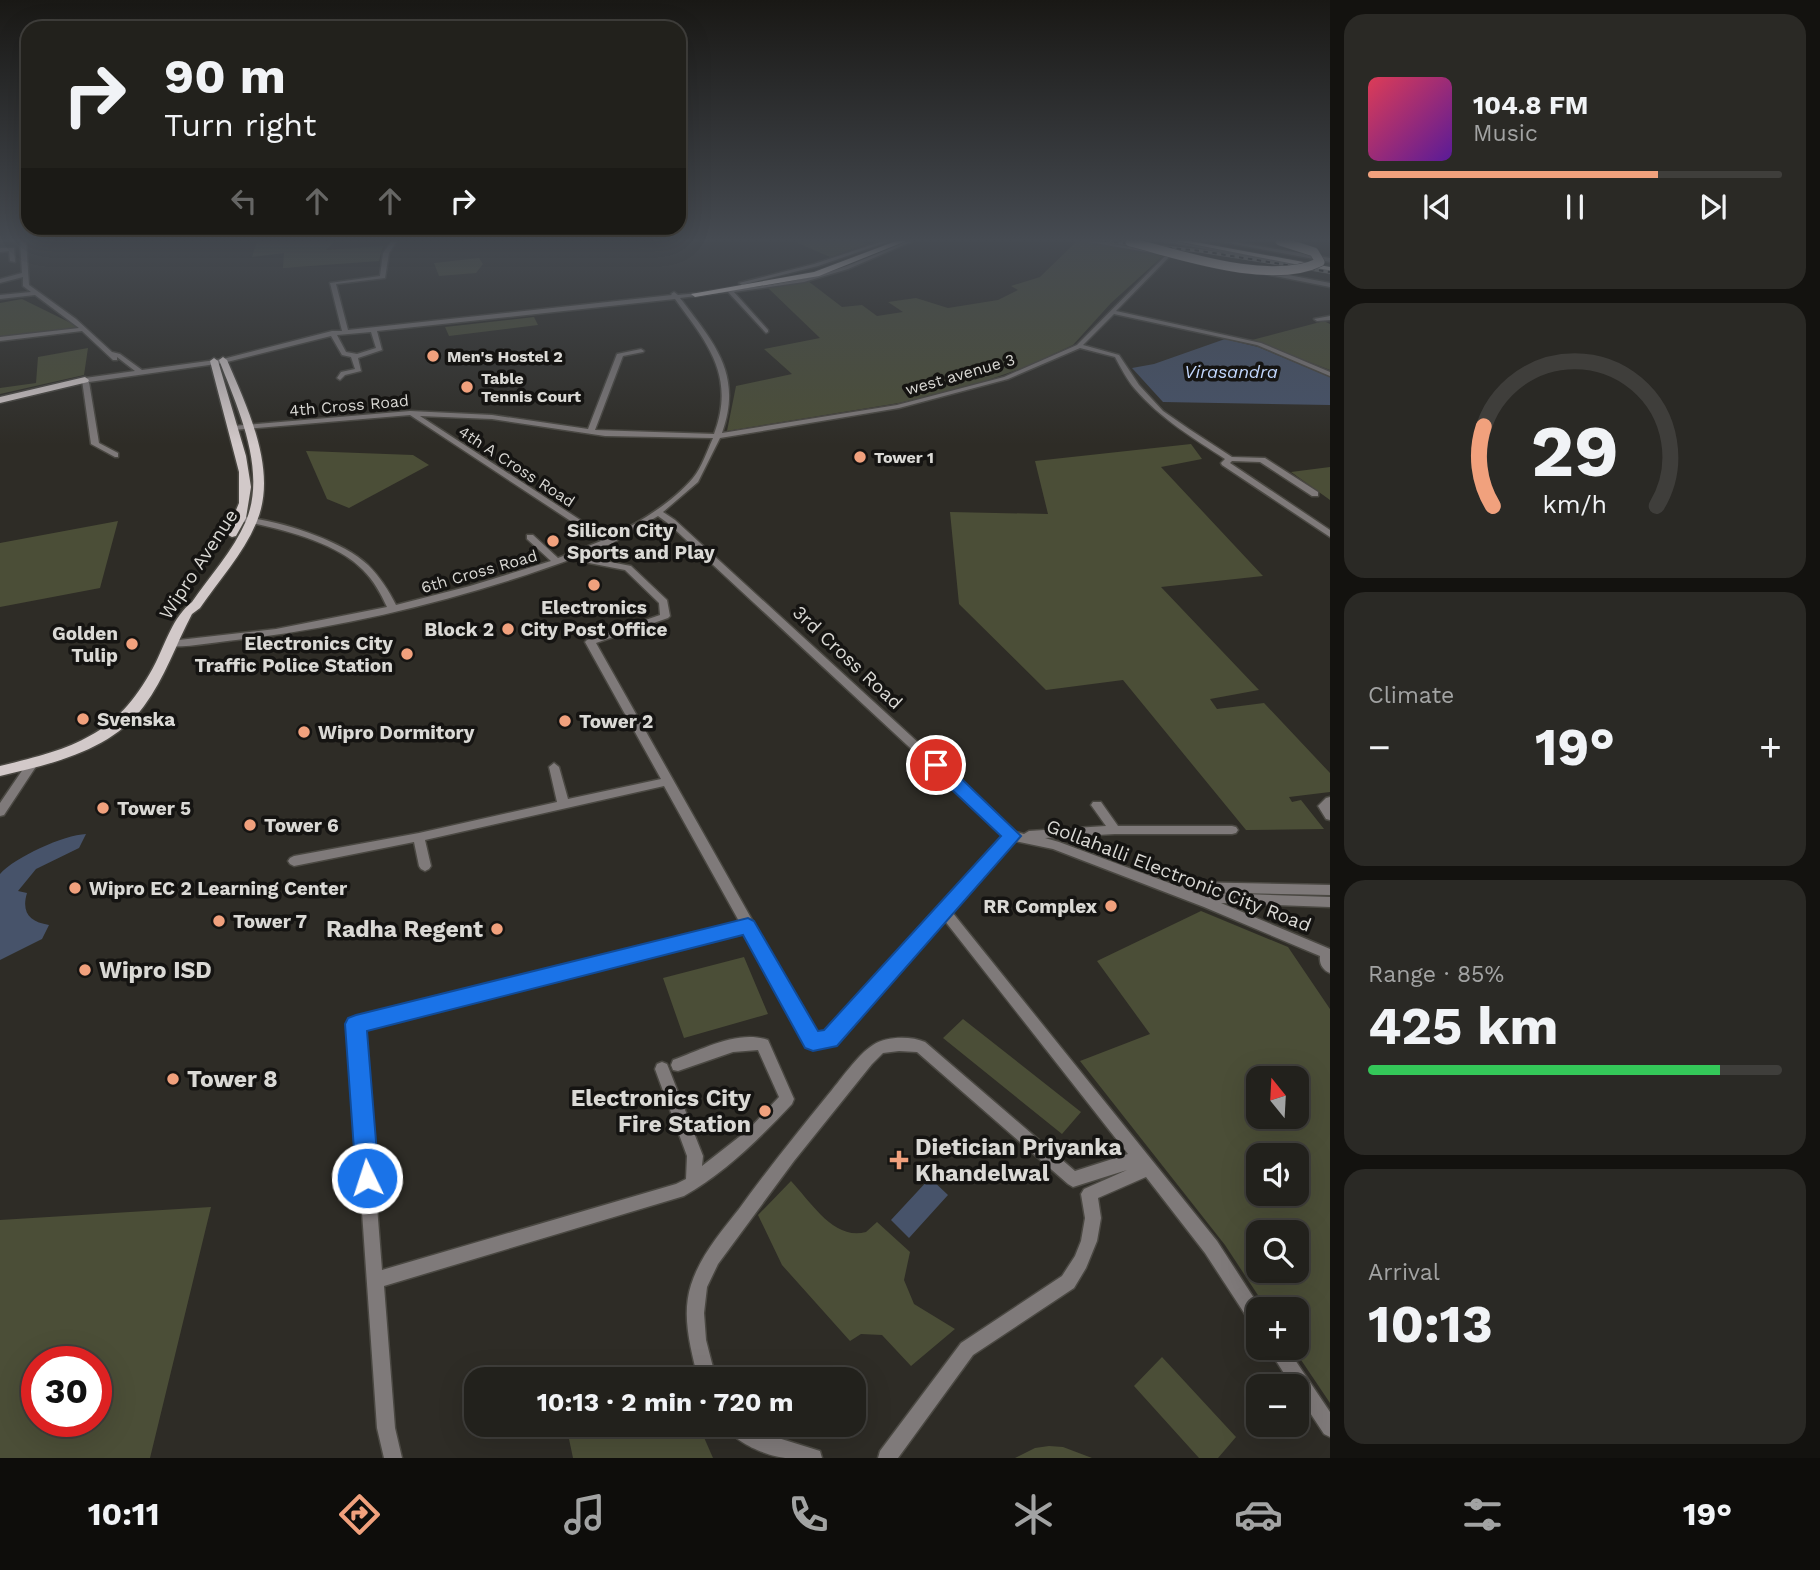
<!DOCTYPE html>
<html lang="en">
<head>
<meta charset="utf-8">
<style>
  body { margin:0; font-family:"Work Sans",sans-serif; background:#2a2925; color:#f1f3f6; height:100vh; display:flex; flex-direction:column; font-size:26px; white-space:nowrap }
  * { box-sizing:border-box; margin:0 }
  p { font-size:23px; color:#a2a3a3 }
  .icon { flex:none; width:38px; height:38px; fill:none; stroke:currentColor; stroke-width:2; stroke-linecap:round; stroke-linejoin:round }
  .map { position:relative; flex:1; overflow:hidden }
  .drawer { display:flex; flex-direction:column; gap:14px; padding:14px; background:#13120f; width:490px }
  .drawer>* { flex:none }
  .top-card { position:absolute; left:21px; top:21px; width:665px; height:214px; border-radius:21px; box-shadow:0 7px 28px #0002,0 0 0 2px #3f3e3b; background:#22211c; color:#f1f3f6; overflow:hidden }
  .needle { width:46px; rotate:342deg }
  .buttons { position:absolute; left:1246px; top:1066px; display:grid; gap:14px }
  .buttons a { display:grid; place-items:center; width:63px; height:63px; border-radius:14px; background:#22211c; box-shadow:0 7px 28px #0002,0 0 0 2px #3f3e3b; font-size:35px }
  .speed { position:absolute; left:21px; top:1346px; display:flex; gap:14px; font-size:35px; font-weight:700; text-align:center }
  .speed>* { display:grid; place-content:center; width:91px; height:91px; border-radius:50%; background:#22211c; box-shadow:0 7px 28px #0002,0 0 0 2px #3f3e3b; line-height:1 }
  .speed .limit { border:10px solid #d22; background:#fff; color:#111 }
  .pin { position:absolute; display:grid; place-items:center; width:60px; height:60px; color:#fff; margin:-30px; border:4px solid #fff; border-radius:50%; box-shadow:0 2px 7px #0007 }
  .me { position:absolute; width:77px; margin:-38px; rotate:356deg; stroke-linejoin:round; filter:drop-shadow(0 0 5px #0008) }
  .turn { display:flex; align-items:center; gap:24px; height:147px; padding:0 28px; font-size:32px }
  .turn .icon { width:91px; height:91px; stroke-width:2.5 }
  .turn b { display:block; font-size:49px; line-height:60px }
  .lanes { display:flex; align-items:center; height:66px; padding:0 28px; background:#0003; justify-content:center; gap:35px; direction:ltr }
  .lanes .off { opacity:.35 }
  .big { font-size:52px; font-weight:700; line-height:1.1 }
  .drawer .card { flex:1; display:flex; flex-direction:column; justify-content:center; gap:10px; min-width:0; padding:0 24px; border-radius:21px; background:#2a2925 }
  .drawer .dial { align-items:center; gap:0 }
  .dial svg { height:182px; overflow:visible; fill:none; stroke:#3f3e3b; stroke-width:7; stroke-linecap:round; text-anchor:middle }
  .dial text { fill:#f1f3f6; stroke:none }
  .song { display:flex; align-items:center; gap:21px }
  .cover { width:84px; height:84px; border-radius:10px; background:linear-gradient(135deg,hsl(350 70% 55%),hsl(270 70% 35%)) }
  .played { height:7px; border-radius:4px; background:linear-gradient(90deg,#f1a17d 70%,#3f3e3b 70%) }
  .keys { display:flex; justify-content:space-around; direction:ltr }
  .heat { display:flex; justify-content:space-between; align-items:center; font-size:38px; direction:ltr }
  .charge { height:10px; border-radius:5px; background:linear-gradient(90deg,#34c759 85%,#3f3e3b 0) }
  .trip { position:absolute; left:464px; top:1367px; width:402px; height:70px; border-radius:21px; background:#22211c; box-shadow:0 7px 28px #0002,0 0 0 2px #3f3e3b; font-weight:700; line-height:70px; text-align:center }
  .tab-bar { display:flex; height:112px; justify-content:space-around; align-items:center; background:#0e0d0b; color:#a2a3a3 }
  .tab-bar .icon { width:49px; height:49px }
  .tab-bar .active { color:#f1a17d }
  .tab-bar b { font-size:32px; color:#f1f3f6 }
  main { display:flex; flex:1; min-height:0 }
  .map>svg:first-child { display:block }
</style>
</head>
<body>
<main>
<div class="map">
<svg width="1330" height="1458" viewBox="0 0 1330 1458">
  <rect width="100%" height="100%" fill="#2e2c26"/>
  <path fill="#4b4e37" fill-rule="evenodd" d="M257 241H335L326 250 383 246 379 261 283 268 284 253 252 257Z
    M793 241H859L868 244 830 257Z
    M1077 241 1164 255 1111 303 1073 345 1028 366 974 385 899 403 727 431 736 386 792 374 764 349 820 338 768 288 808 281 842 307 862 305 877 316 903 312 888 302 916 298 948 308 998 300 1018 290 1011 286 1040 277Z
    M479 258 483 264 476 273 439 276 434 263Z
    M22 299 79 327 0 337V303Z
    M534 317 538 325 449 336 445 327Z
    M1324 321 1330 324V370L1252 340Z
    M88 348 84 375 0 394V388L36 383 38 357Z
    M1191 444 1202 459 1161 467 1263 576 1161 587 1259 690 1210 699 1217 709 1264 703 1330 773V792L1289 797 1292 802 1301 800 1324 829 1246 830 1123 680 1046 690 959 604 950 512 1048 514 1035 461Z
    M306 451 413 455 429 465 349 508 327 499Z
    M1330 467V500L1291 472Z
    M118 521 100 588 0 607V543Z
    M1201 911 1288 947 1330 1009V1403L1293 1348H1297V1309H1267L1225 1245 1080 1061 1150 1034 1097 961ZM1258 1078H1297V1116H1258ZM1258 1155H1297V1194H1258ZM1258 1232H1297V1270H1258Z
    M744 957 768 1014 684 1038 663 978Z
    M963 1019 1081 1112 1062 1134 943 1038Z
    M791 1181C811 1202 834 1241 866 1232L877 1222 910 1252 904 1280 914 1304 955 1329 911 1366 882 1335 861 1334 850 1341 782 1265 758 1215Z
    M211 1207 150 1458H0V1220ZM37 1362H96V1421H37Z
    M1162 1357 1236 1437 1218 1458H1199L1134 1386Z
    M699 1426 713 1458H573L569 1439Z
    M1049 1446 1063 1447 1092 1458H1015L1035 1448Z"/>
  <path fill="#47536a" d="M1225 339 1258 347 1330 377V405L1163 402 1132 368 1154 364Z
    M86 834 79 848 36 869 18 891 27 893C21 913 30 922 49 925L42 939 0 960V874C15 857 64 835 86 834Z
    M930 1178 948 1195 909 1238 891 1220Z"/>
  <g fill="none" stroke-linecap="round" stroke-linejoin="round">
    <defs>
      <path id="minor" d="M20 241H26L29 285 76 319 112 352 120 354 142 370 223 359 332 331H342L330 283 380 276 383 253 392 241H397L389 253 385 278 336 284 348 330 672 295 671 294 674 292 678 295C718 291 761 288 801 279 838 272 873 255 908 241H913L848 269 804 282 734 292 768 330V332L766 333 728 292 680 298C714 343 743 374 722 433L897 405 1004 377 1077 345 1169 252 1171 255 1116 311 1261 343 1330 372V376L1257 345 1114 314 1083 345 1119 355 1139 385 1163 411 1189 429 1232 457 1265 458 1318 492V496H1312L1260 462 1232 461 1230 463 1330 530V537L1222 465 1221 463 1225 459C1193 438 1161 419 1135 389 1127 380 1121 368 1115 357L1080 348 1008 379 899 408 720 438 698 482 663 512 675 520 1016 832 1024 834 1029 831 1106 826 1091 805 1093 802H1101L1118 826H1232L1236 827 1238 830 1236 833 1232 834H1115L1045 838 1059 842 1180 887 1188 882 1330 885V895L1192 892 1207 897 1215 893 1330 897V907L1221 903 1330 949V973C1323 970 1319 964 1320 956L1204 907 1053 849 1015 841 952 912 1217 1241 1261 1309H1258V1327L1252 1325 1205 1253 1146 1177 1098 1198 1101 1218 1097 1241 1086 1268 1074 1288 973 1355 898 1458H878L880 1451 961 1343 1062 1276 1075 1256 1081 1241 1085 1218 1081 1194 1084 1189 1127 1170 1073 1187 1068 1184 917 1052 899 1051 883 1053 872 1064 794 1161 718 1264 707 1287 704 1313 706 1340 716 1379H698C691 1349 681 1316 691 1285 700 1256 721 1232 739 1209 767 1170 797 1133 827 1096 839 1082 858 1054 873 1045 886 1036 911 1036 925 1042L1075 1171 1128 1154 945 921 843 1037C833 1045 820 1051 808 1046L745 932 363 1028 382 1270 676 1184 686 1179 687 1156 655 1069 657 1064 662 1062 667 1064 669 1069 703 1156 702 1166 748 1130 779 1097 758 1050 733 1052 678 1071 673 1070 671 1065 673 1060C701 1050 738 1029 768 1040L794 1099 792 1104C760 1138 725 1173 684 1196L384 1286 395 1428 402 1458H384L377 1428 349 1024 351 1020 740 923 664 786 425 840 431 866 429 869 425 871 421 869 419 866 414 842 294 866 290 864 288 861 290 858 294 856 419 833 557 802 549 767 554 763 559 767 568 799 661 779 585 642 587 640 660 615 659 603 625 570 589 563 580 556C470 597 353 626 236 640 216 642 185 648 167 646L165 644 167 642 170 641 276 629 387 607C381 594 374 581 363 570 336 542 279 528 241 521L240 519 244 517C280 521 342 540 368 565 380 577 389 591 396 605L470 586 551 561 527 539V535H533L558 558 601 541 410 415 233 430 229 428 233 426 410 411 492 415 588 429 617 354 641 349 644 351 643 352 623 356 595 430 714 434C736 376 707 343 675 299L377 331 382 350 358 358 361 371 345 375 340 380 337 378 341 372 355 369 351 357 342 355 331 336 223 363 89 382 99 443 118 453V457H115L91 444 82 380 85 378 135 371 117 357V360H113L82 331 0 341V337L79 328 35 295 0 299V295L31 292 23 286V277L0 283V279L22 273ZM371 332 376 348 357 354 346 352 337 335ZM420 416 492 419 605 436 713 438C707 451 702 467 693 478 671 504 638 523 608 538ZM658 516 669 524 1005 836 833 1029 827 1033 817 1035 596 643 668 618 670 616 667 600 631 566 595 559 587 553 611 544Z
        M883 241H890L818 266 742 285 739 283 814 264Z
        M1083 241H1094L1155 251 1152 253Z
        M1162 241H1171L1330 269V273Z
        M1218 241H1228L1330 258V262Z
        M0 248H14L15 262 10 261 9 251 0 252Z
        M1267 271 1330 283V287L1265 274 1264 273Z
        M1330 316V320L1317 321 1314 319Z
        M34 758 39 762 4 815 0 816V803L30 759Z
        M1330 797V820L1326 819 1318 806 1326 798Z
        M1268 1348H1287L1330 1412V1437L1324 1434 1297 1393V1386H1292Z
        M725 1424H749L756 1431 820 1451 822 1458C811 1458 799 1458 788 1458 769 1457 733 1443 725 1424Z"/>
      <path id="major" d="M223 357 227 360C247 407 278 470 257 521 244 553 219 580 200 608L192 614C176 644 165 678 144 706 111 751 51 764 0 776V766C75 748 119 735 156 662 166 642 173 617 192 602 210 576 233 551 246 521 267 470 238 408 219 360Z
        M214 358 218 361 246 456 251 487 246 518 236 536 232 537 226 534 239 503V472L210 361Z
        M85 377 89 380 88 382 0 403V397Z"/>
      <path id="highway" d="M896 241H906L819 276 695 297 691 294 814 272Z
        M1176 241H1190L1330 267V271Z"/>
    </defs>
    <use href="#minor" stroke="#4a4842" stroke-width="3"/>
    <use href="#major" stroke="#4a4842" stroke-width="3"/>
    <use href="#highway" stroke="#4a4842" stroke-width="2"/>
    <use href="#minor" fill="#7f7a7a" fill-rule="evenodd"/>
    <use href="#major" fill="#d2c9c9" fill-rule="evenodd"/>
    <use href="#highway" fill="#f3e9e8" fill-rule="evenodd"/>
    <defs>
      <path id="rail" d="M1105 241 1201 251 1330 272"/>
    </defs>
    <use href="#rail" stroke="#8c8b86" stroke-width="3.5"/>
    <use href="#rail" stroke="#151412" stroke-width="2" stroke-dasharray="4.5" stroke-linecap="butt"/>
    <defs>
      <path id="highway-bridge" d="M1130 242C1181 255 1271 286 1320 262L1314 252 1280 241"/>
    </defs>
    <use href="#highway-bridge" stroke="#4a4842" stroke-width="10" stroke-linecap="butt"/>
    <use href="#highway-bridge" stroke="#f3e9e8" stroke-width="9"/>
  </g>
  <linearGradient id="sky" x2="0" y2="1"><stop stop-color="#191815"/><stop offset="0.54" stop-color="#464b52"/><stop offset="1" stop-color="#464b52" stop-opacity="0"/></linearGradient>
  <rect width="1330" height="445" fill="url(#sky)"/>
  <path fill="#1a73e8" stroke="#114b97" stroke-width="2" d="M936 759 942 760 1021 836 837 1046 813 1051 805 1048 743 935 367 1031 379 1178 376 1186 367 1189 359 1186 356 1178 345 1024 348 1018 356 1015 748 918 754 921 818 1031 824 1030 1001 836 930 769 927 765 930 760Z"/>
  <g fill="#f1a17d" stroke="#151412" stroke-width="2.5">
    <circle cx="433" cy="356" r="7"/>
    <circle cx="467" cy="387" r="7"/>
    <circle cx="860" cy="457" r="7"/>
    <circle cx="553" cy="541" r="7"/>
    <circle cx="594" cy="585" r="7"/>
    <circle cx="508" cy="629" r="7"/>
    <circle cx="132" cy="644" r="7"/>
    <circle cx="407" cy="654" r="7"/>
    <circle cx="83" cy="719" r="7"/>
    <circle cx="565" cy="721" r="7"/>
    <circle cx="304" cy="732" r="7"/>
    <circle cx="103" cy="808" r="7"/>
    <circle cx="250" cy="825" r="7"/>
    <circle cx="75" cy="888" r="7"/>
    <circle cx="1111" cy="906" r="7"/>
    <circle cx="219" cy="921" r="7"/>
    <circle cx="497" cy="929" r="7"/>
    <circle cx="85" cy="970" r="7"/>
    <circle cx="173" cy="1079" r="7"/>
    <circle cx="765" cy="1111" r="7"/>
    <path d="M895.5 1149.5h7v7h7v7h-7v7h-7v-7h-7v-7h7z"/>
  </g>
  <g text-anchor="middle" stroke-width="7" stroke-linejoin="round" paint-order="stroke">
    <g font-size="16" font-weight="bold" fill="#dad9d5" stroke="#151412" text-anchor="start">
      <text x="447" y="362">Men's Hostel 2</text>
      <text x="481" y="384">Table<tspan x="481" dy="18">Tennis Court</tspan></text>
      <text x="874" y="463">Tower 1</text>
    </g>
    <g font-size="16" fill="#dad9d5" stroke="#151412">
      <text transform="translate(960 374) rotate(-16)" y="6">west avenue 3</text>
      <text transform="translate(349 405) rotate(-5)" y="6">4th Cross Road</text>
      <text transform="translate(517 466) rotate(33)" y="6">4th A Cross Road</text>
      <text transform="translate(479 571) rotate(-16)" y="6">6th Cross Road</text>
    </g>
    <g font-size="18" font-style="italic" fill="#c2d7fd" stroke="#151412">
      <text x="1231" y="378">Virasandra</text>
    </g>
    <g font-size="19" font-weight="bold" fill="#dad9d5" stroke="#151412" text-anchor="start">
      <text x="567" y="537">Silicon City<tspan x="567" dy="22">Sports and Play</tspan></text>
      <text x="594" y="614" text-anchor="middle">Electronics<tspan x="594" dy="22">City Post Office</tspan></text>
      <text x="494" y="636" text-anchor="end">Block 2</text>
      <text x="118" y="640" text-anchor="end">Golden<tspan x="118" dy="22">Tulip</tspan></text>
      <text x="393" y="650" text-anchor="end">Electronics City<tspan x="393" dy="22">Traffic Police Station</tspan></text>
      <text x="97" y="726">Svenska</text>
      <text x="579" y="728">Tower 2</text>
      <text x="318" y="739">Wipro Dormitory</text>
      <text x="117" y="815">Tower 5</text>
      <text x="264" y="832">Tower 6</text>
      <text x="89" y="895">Wipro EC 2 Learning Center</text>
      <text x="1097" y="913" text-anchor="end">RR Complex</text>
      <text x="233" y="928">Tower 7</text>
    </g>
    <g font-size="19" fill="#dad9d5" stroke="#151412">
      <text transform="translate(198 564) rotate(-57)" y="7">Wipro Avenue</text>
      <text transform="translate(848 657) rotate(43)" y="7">3rd Cross Road</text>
      <text transform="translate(1179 875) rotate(21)" y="7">Gollahalli Electronic City Road</text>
    </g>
    <g font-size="23" font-weight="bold" fill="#dad9d5" stroke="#151412" text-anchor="start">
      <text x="483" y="937" text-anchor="end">Radha Regent</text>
      <text x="99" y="978">Wipro ISD</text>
      <text x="187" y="1087">Tower 8</text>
      <text x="751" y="1106" text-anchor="end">Electronics City<tspan x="751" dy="26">Fire Station</tspan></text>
      <text x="915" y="1155">Dietician Priyanka<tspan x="915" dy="26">Khandelwal</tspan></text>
    </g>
  </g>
</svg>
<div class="buttons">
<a><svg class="needle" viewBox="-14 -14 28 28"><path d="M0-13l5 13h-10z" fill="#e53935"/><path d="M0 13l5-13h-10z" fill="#a2a3a3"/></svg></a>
<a><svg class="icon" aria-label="sound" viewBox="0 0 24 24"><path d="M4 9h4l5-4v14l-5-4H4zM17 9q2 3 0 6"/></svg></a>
<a><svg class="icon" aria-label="search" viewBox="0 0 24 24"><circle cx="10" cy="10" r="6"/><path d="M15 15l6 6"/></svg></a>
<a>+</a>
<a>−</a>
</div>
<div class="speed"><div class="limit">30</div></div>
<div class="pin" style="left:936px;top:765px;background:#d93025"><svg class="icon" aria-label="arrive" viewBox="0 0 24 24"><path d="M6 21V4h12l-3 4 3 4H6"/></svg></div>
<svg class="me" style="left:367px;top:1178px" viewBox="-20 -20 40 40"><circle r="17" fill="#1a73e8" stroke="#fff" stroke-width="3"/><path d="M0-11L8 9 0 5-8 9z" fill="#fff"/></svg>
<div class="trip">10:13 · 2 min · 720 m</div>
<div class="top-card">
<div class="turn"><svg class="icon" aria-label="right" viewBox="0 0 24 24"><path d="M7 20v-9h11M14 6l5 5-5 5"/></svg><div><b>90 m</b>Turn right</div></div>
<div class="lanes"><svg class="icon off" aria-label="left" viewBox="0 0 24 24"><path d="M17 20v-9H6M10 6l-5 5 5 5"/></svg><svg class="icon off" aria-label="ahead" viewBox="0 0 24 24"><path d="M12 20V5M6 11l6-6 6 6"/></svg><svg class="icon off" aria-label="ahead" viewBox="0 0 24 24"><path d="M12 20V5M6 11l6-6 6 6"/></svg><svg class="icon" aria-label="right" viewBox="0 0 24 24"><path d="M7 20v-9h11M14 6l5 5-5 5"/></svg></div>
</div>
</div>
<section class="drawer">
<div class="card">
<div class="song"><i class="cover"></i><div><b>104.8 FM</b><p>Music</p></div></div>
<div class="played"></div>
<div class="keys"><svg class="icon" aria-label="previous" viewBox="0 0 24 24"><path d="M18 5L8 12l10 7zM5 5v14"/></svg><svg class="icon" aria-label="pause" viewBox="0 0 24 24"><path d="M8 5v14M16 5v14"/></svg><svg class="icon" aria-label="next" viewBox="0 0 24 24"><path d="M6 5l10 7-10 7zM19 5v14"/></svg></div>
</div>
<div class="card dial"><svg viewBox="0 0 100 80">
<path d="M14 69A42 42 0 1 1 86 69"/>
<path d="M14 69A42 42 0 0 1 10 34" stroke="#f1a17d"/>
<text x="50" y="56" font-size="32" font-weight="700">29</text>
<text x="50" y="72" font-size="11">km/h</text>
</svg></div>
<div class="card"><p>Climate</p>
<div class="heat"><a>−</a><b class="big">19°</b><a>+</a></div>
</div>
<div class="card"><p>Range · 85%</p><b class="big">425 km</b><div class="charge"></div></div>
<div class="card"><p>Arrival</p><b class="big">10:13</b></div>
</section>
</main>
<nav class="tab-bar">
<b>10:11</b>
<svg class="icon active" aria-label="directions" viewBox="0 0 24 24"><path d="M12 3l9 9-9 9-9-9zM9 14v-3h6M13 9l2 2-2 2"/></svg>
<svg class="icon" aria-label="music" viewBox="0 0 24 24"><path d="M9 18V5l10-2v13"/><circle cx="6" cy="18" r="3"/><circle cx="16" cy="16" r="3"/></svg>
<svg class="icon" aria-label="phone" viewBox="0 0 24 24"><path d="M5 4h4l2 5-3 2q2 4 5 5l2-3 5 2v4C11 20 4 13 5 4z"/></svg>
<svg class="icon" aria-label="climate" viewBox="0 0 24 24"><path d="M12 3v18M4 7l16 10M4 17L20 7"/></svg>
<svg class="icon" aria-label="car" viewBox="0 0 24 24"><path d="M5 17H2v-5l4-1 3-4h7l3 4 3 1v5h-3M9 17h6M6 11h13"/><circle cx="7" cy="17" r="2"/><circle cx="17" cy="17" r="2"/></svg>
<svg class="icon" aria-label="filters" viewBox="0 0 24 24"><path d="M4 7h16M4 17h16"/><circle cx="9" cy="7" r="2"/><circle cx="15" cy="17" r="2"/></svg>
<b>19°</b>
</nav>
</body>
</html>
